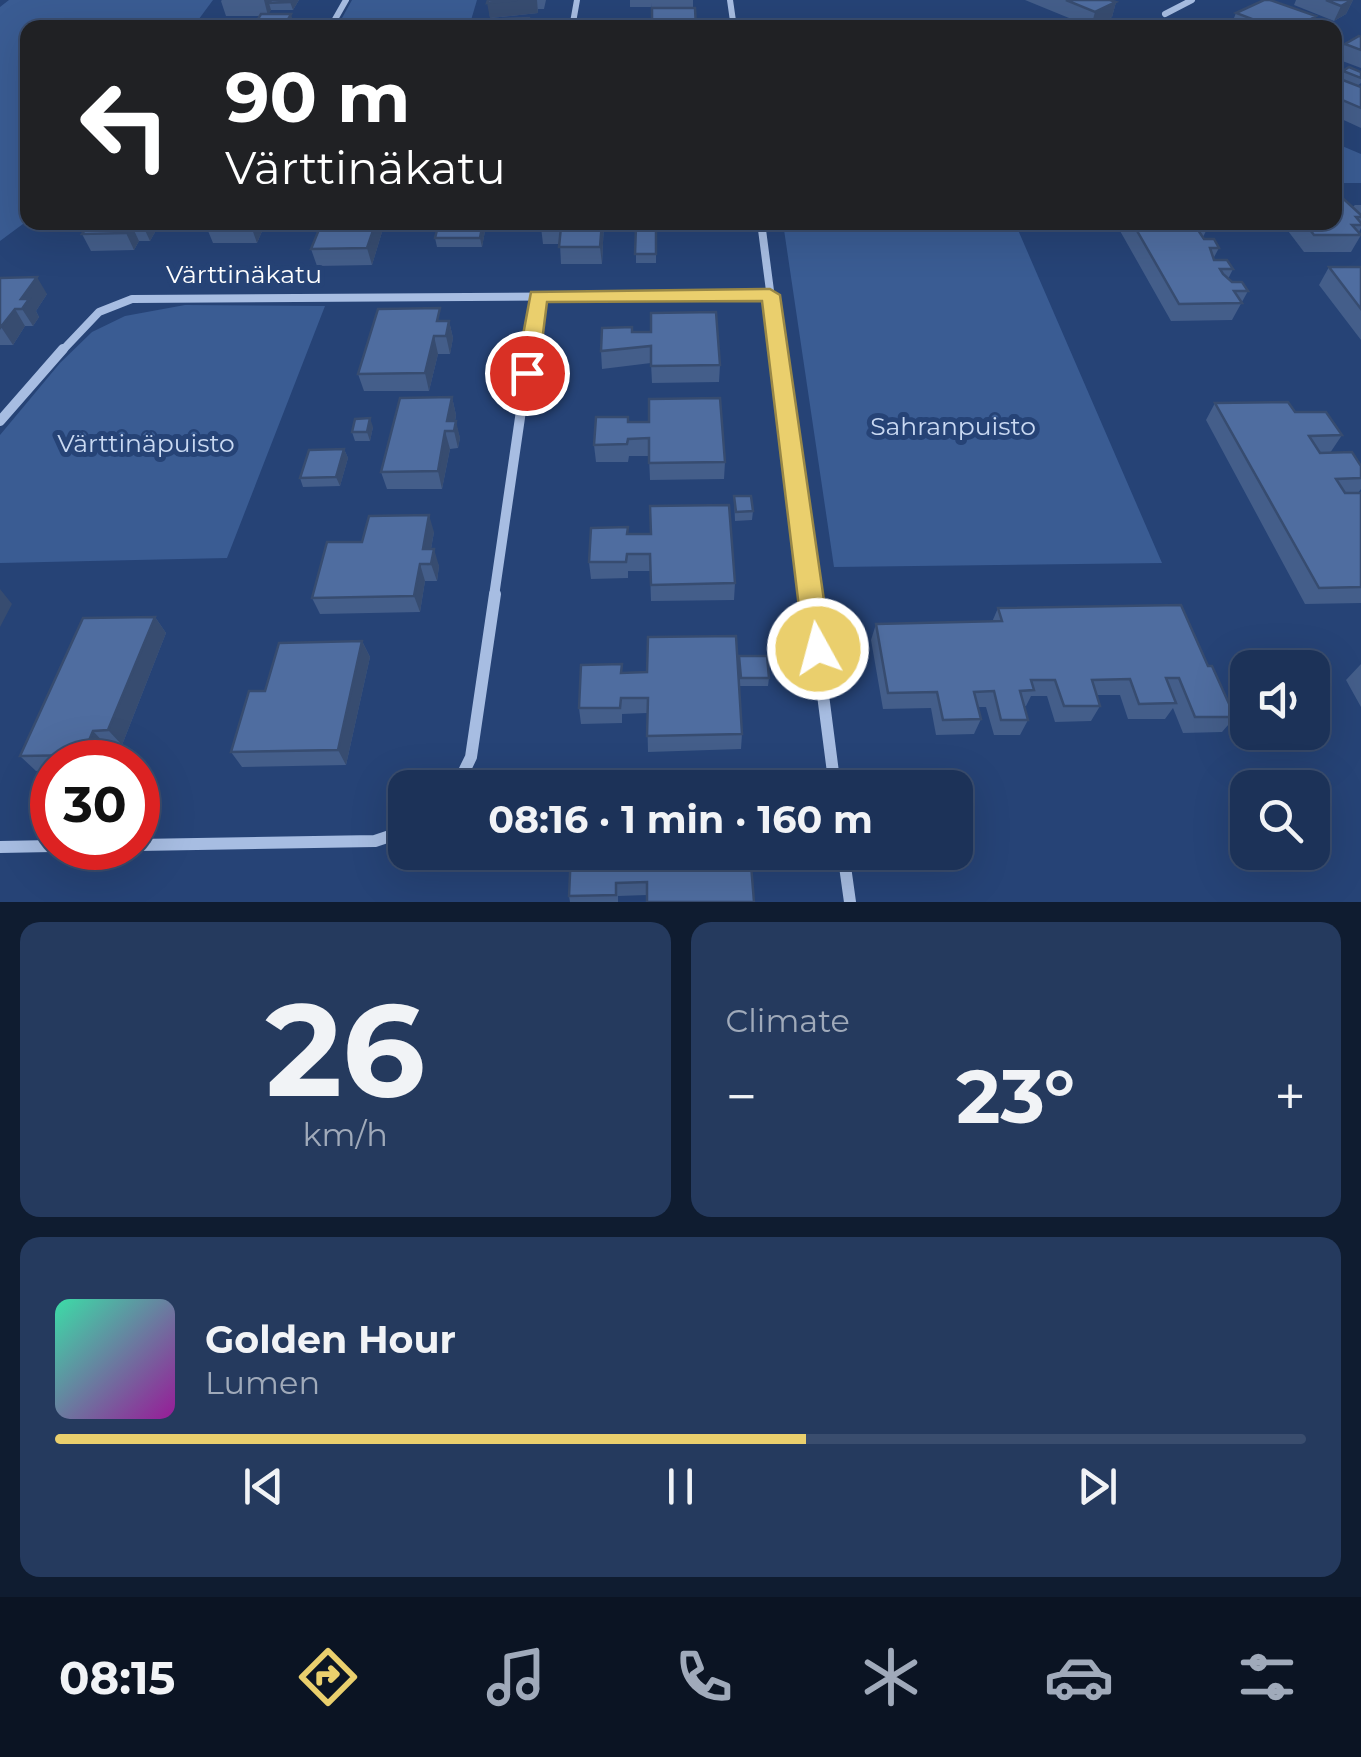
<!DOCTYPE html>
<html lang="en">
<head>
<meta charset="utf-8">
<style>
  body { margin:0; font-family:Montserrat,sans-serif; background:#253a5e; color:#f1f3f6; height:100vh; display:flex; flex-direction:column; font-size:38px; white-space:nowrap }
  * { box-sizing:border-box; margin:0 }
  p { font-size:32px; color:#a0aaba }
  .icon { flex:none; width:55px; height:55px; fill:none; stroke:currentColor; stroke-width:2; stroke-linecap:round; stroke-linejoin:round }
  .map { position:relative; height:902px; overflow:hidden }
  .details { display:flex; flex-direction:column; gap:20px; padding:20px; background:#0f1c30; flex:1 }
  .details>* { flex:none }
  .hud { position:absolute; left:20px; top:20px; width:1322px; height:210px; border-radius:20px; box-shadow:0 10px 40px #0002,0 0 0 2px #3a4d6e; background:#202124; color:#fff; overflow:hidden }
  .controls { position:absolute; left:1230px; top:650px; display:grid; gap:20px }
  .controls a { display:grid; place-items:center; width:100px; height:100px; border-radius:20px; background:#1c3258; box-shadow:0 10px 40px #0002,0 0 0 2px #3a4d6e; font-size:50px }
  .speed { position:absolute; left:30px; top:740px; display:flex; gap:20px; font-size:50px; font-weight:700; text-align:center }
  .speed>* { display:grid; place-content:center; width:130px; height:130px; border-radius:50%; background:#1c3258; box-shadow:0 10px 40px #0002,0 0 0 2px #3a4d6e; line-height:1 }
  .speed .limit { border:15px solid #d22; background:#fff; color:#111 }
  .pin { position:absolute; display:grid; place-items:center; width:85px; height:85px; color:#fff; margin:-42px; border:5px solid #fff; border-radius:50%; box-shadow:0 2px 10px #0007 }
  .me { position:absolute; width:110px; margin:-55px; rotate:353deg; stroke-linejoin:round; filter:drop-shadow(0 0 8px #0008) }
  .turn { display:flex; align-items:center; gap:35px; height:210px; padding:0 40px; font-size:45px }
  .turn .icon { width:130px; height:130px; stroke-width:2.5 }
  .turn b { display:block; font-size:70px; line-height:85px }
  .big { font-size:75px; font-weight:700; line-height:1.1 }
  .details .widget { flex:1; display:flex; flex-direction:column; justify-content:center; gap:15px; min-width:0; padding:0 35px; border-radius:20px; background:#253a5e }
  .details .dial { align-items:center; gap:0 }
  .dial b { font-size:130px; line-height:1 }
  .song { display:flex; align-items:center; gap:30px }
  .cover { width:120px; height:120px; border-radius:15px; background:linear-gradient(135deg,hsl(160 70% 55%),hsl(300 70% 35%)) }
  .played { height:10px; border-radius:5px; background:linear-gradient(90deg,#eacf6d 60%,#3a4d6e 60%) }
  .keys { display:flex; justify-content:space-around; direction:ltr }
  .heat { display:flex; justify-content:space-between; align-items:center; font-size:55px; direction:ltr }
  .details .tiles { flex:1; display:grid; gap:20px; grid-template-columns:1fr 1fr }
  .widget:last-child { grid-column:span 2 }
  .trip { position:absolute; left:388px; top:770px; width:585px; height:100px; border-radius:20px; background:#1c3258; box-shadow:0 10px 40px #0002,0 0 0 2px #3a4d6e; font-weight:700; line-height:100px; text-align:center }
  .tabs { display:flex; height:160px; justify-content:space-around; align-items:center; background:#0b1423; color:#a0aaba }
  .tabs .icon { width:70px; height:70px }
  .tabs .current { color:#eacf6d }
  .tabs b { font-size:45px; color:#f1f3f6 }
  .map>svg:first-child { display:block }
</style>
</head>
<body>
<div class="map">
<svg width="1361" height="902" viewBox="0 0 1361 902">
  <rect width="100%" height="100%" fill="#264376"/>
  <path fill="#3a5c93" d="M9 0H213L193 27 28 28 27 221 0 241V7Z
    M352 0H477L469 27H337Z
    M1335 143 1361 154V183H1335Z
    M783 223H1015L1162 563 834 567Z
    M185 305 325 306 227 558 0 563V435L60 363 92 332 125 316Z"/>
  <g fill="none" stroke-linecap="round" stroke-linejoin="round">
    <path stroke="#a7bde2" stroke-width="6" d="M730 0 734 28
      M1165 14 1192 0
      M330 28 346 0
      M572 28 577 0"/>
    <path stroke="#a7bde2" stroke-width="8" d="M761 222 778 352
      M61 352 99 312 132 299 771 295
      M530 352 538 296"/>
    <path stroke="#a7bde2" stroke-width="10" d="M778 349 810 596
      M0 421 63 349
      M494 596 530 349"/>
    <path stroke="#a7bde2" stroke-width="12" d="M810 594 835 788
      M456 788 471 757 495 594
      M138 845 375 841 405 831
      M0 847 52 846
      M843 852 850 902"/>
  </g>
  <path fill="#445e8a" d="M222 0H299L293 10H271L255 24 260 16H226L221 1Z
    M488 0H546L544 9H538V13L490 18Z
    M630 0H693V8L652 22 651 3V7H630Z
    M1025 0H1110L1116 2 1112 17 1091 27Z
    M1296 0H1353L1346 14 1334 21 1294 5Z
    M1236 13 1316 16 1311 28H1230Z
    M1361 37V68L1337 59 1345 44Z
    M1343 71 1361 72V83L1357 86 1361 87V128L1335 116V77L1339 79Z
    M1355 205H1361V228L1359 232 1361 235 1351 252H1304L1282 223 1335 222Z
    M90 222H167L165 227H158L150 241H139L134 250 91 251 82 234Z
    M266 222 257 243H213L206 226Z
    M322 222H385L372 265 317 266 311 249Z
    M439 222H495L494 231H485L482 247H437L435 238Z
    M604 222 602 264H561L560 244H543L541 227Z
    M665 222H707V230H665Z
    M1115 222H1202L1207 229 1203 237 1204 239 1219 248 1213 259 1233 269 1228 279 1248 291 1232 320 1171 321Z
    M636 226H656V263H636Z
    M1329 267H1361V340L1319 285Z
    M0 278 47 294 36 311 39 317 33 326H25L13 345H0Z
    M443 321H449L453 338 450 354H438L429 391H364L358 374Z
    M632 332 720 365 719 382 652 383 651 363 602 369 601 351Z
    M452 397 456 415 455 421 460 438 458 448 450 449 442 489H387L381 472Z
    M1215 403 1295 412 1342 435 1330 453 1361 466V489L1358 493H1361V603L1305 604 1206 420Z
    M629 422 725 462 724 479 650 480 649 456H629L628 462H596L594 445Z
    M373 427 370 441H355L352 432Z
    M344 449 348 458 340 486 303 487 300 478Z
    M734 496 753 511 752 520 735 521Z
    M628 527V534L735 583 734 600 651 601 650 571H628V578L591 579 589 562Z
    M434 532 431 549 439 566 437 581H425L420 612 320 614 312 598 362 542Z
    M998 608 1208 666 1235 717 1222 732 1183 733 1173 708 1165 719H1128L1120 695H1097L1100 706 1091 721 1055 722 1047 696H1031L1026 706H1024L1028 720 1020 735H994L986 707H978L981 719 974 734 936 735 931 708 883 709 871 640 876 624 992 622Z
    M155 617 166 633 122 745 107 746 100 762H52V770L36 771 20 756Z
    M362 641 370 657 346 765 242 767 231 752Z
    M739 656 769 678 768 686H740Z
    M1361 664V707L1346 680Z
    M622 673 742 734 741 749 648 752 647 713 622 714V723L581 724 579 708Z
    M571 852H750L647 895 618 896V902H570L569 896Z"/>
  <path fill="#374c70" d="M264 0H278L269 3 271 10 268 16Z
    M292 0H299L293 10 290 2Z
    M517 0H537L538 13 490 18 487 3Z
    M1353 0 1346 14 1334 21 1341 6Z
    M1116 2 1112 17 1091 27 1095 12Z
    M291 14 295 28H283Z
    M1316 16 1311 28H1296Z
    M143 222H156L158 227 150 241 142 224Z
    M252 222H266L257 243 251 226Z
    M376 222H385L372 265 367 248Z
    M483 222 485 231 482 247 480 238Z
    M602 222H604L602 264 600 247Z
    M131 224 139 241 134 250 126 233Z
    M37 277 47 294 36 311 39 317 33 326 22 309 21 299Z
    M15 309 25 326 13 345 1 327Z
    M449 321 453 338 450 354 446 336Z
    M434 336 438 354 429 391 425 373Z
    M452 397 456 415 453 431 447 421Z
    M370 418 373 427 370 441 367 432Z
    M456 421 460 438 458 448 454 431Z
    M445 431 450 449 442 489 438 471Z
    M344 449 348 458 340 486 336 477Z
    M429 515 434 532 428 566 423 549Z
    M434 549 439 566 437 581 431 564Z
    M420 564 425 581 420 612 414 596Z
    M0 589 12 604 0 627Z
    M155 617 166 633 122 745 108 730Z
    M362 641 370 657 346 765 338 750Z
    M93 731 107 746 100 762H90L83 755Z"/>
  <path fill="#4f6da0" stroke="#374c70" stroke-width="2.5" d="M271 0H292L290 2 269 3Z
    M488 0H517L487 3Z
    M1066 0H1110L1116 2 1095 12Z
    M1264 0H1270L1316 16 1296 28H1276L1236 13Z
    M1326 0H1352L1341 6Z
    M652 8H695L696 28H652Z
    M261 14H291L283 28H218L220 25 255 24Z
    M529 18V22H534L533 28H490L492 22H503V19Z
    M652 22V28H630V23Z
    M1359 36 1361 37V50L1345 44Z
    M1349 67 1361 72V78L1343 71Z
    M1335 77 1361 87V108L1335 97Z
    M1335 191 1361 215V217H1356L1361 223V225H1352L1361 235H1314L1304 222H1335Z
    M90 222H143L142 224H131L126 233 82 234Z
    M208 222H252L251 226H206Z
    M322 222H376L367 248 311 249Z
    M439 222 445 223 483 222 480 238H435Z
    M542 222H602L600 247H559L561 227H541Z
    M1132 222H1202L1207 229 1198 230 1204 239H1214L1219 248H1210L1214 260H1227L1233 269H1220L1223 274 1232 282H1242L1248 291H1234L1242 303 1179 304Z
    M636 226H656V254H635Z
    M1329 267H1361V309Z
    M37 277 21 299H29L22 309H15L0 328V278Z
    M440 308 437 321H449L446 336H434L425 373 358 374 378 309Z
    M716 312 720 365 651 366V346L601 351 602 328 632 327V332H651V313Z
    M452 397 447 421H456L454 431H445L438 471 381 472 400 398Z
    M720 398 725 462 649 463V438L628 439 627 444 594 445 596 417H628V422H649V399Z
    M1288 402 1295 412H1326L1342 435 1309 436 1320 453 1352 452 1361 466V478L1336 479 1345 493H1361V587L1319 588 1215 403Z
    M370 418 367 432H352L355 419Z
    M344 449 336 477 300 478 309 450Z
    M734 496H751L753 511 736 512Z
    M729 505 735 583 651 585 650 554H627L626 562H589L591 528 628 527 627 534H651L650 506Z
    M429 515 423 549H434L431 564H420L414 596 312 598 327 542H362L369 516Z
    M1181 605 1208 666H1212L1235 717H1195L1179 678H1166L1176 703 1139 704 1130 679 1092 680 1100 706H1064L1055 680H1031L1034 690 1020 691 1028 720H1001L994 691 974 692 981 719 943 720 937 692 888 693 876 624 1002 621 998 608Z
    M155 617 108 730 93 731 83 755 20 756 83 618Z
    M736 636 742 734 647 736 648 698H621L620 708H579L581 665 622 664 621 673 647 672 648 637Z
    M362 641 338 750 231 752 249 691H265L279 643Z
    M739 656H767L769 678H741Z
    M571 852H750L754 902H647V882L616 883V895L569 896Z"/>
  <path fill="#eacf6d" stroke="#988747" stroke-width="2.5" d="M770 289 780 295 831 649 827 657 818 661 808 657 804 649 762 301 547 302 538 373 527 380 516 373 531 292Z"/>
  <g text-anchor="middle" stroke-width="10" stroke-linejoin="round" paint-order="stroke">
    <g font-size="25" fill="#fff" stroke="#264376">
      <text x="244" y="283">Värttinäkatu</text>
    </g>
    <g font-size="25" fill="#c9d9f2" stroke="#264376">
      <text x="953" y="435">Sahranpuisto</text>
      <text x="146" y="452">Värttinäpuisto</text>
    </g>
  </g>
</svg>
<div class="controls">
<a><svg class="icon" aria-label="sound" viewBox="0 0 24 24"><path d="M4 9h4l5-4v14l-5-4H4zM17 9q2 3 0 6"/></svg></a>
<a><svg class="icon" aria-label="search" viewBox="0 0 24 24"><circle cx="10" cy="10" r="6"/><path d="M15 15l6 6"/></svg></a>
</div>
<div class="speed"><div class="limit">30</div></div>
<div class="pin" style="left:527px;top:373px;background:#d93025"><svg class="icon" aria-label="arrive" viewBox="0 0 24 24"><path d="M6 21V4h12l-3 4 3 4H6"/></svg></div>
<svg class="me" style="left:818px;top:649px" viewBox="-20 -20 40 40"><circle r="17" fill="#eacf6d" stroke="#fff" stroke-width="3"/><path d="M0-11L8 9 0 5-8 9z" fill="#fff"/></svg>
<div class="trip">08:16 · 1 min · 160 m</div>
<div class="hud">
<div class="turn"><svg class="icon" aria-label="left" viewBox="0 0 24 24"><path d="M17 20v-9H6M10 6l-5 5 5 5"/></svg><div><b>90 m</b>Värttinäkatu</div></div>
</div>
</div>
<section class="details">
<div class="tiles">
<div class="widget dial"><b>26</b><p>km/h</p></div>
<div class="widget"><p>Climate</p>
<div class="heat"><a>−</a><b class="big">23°</b><a>+</a></div>
</div>
<div class="widget">
<div class="song"><i class="cover"></i><div><b>Golden Hour</b><p>Lumen</p></div></div>
<div class="played"></div>
<div class="keys"><svg class="icon" aria-label="previous" viewBox="0 0 24 24"><path d="M18 5L8 12l10 7zM5 5v14"/></svg><svg class="icon" aria-label="pause" viewBox="0 0 24 24"><path d="M8 5v14M16 5v14"/></svg><svg class="icon" aria-label="next" viewBox="0 0 24 24"><path d="M6 5l10 7-10 7zM19 5v14"/></svg></div>
</div>
</div>
</section>
<nav class="tabs">
<b>08:15</b>
<svg class="icon current" aria-label="directions" viewBox="0 0 24 24"><path d="M12 3l9 9-9 9-9-9zM9 14v-3h6M13 9l2 2-2 2"/></svg>
<svg class="icon" aria-label="music" viewBox="0 0 24 24"><path d="M9 18V5l10-2v13"/><circle cx="6" cy="18" r="3"/><circle cx="16" cy="16" r="3"/></svg>
<svg class="icon" aria-label="phone" viewBox="0 0 24 24"><path d="M5 4h4l2 5-3 2q2 4 5 5l2-3 5 2v4C11 20 4 13 5 4z"/></svg>
<svg class="icon" aria-label="climate" viewBox="0 0 24 24"><path d="M12 3v18M4 7l16 10M4 17L20 7"/></svg>
<svg class="icon" aria-label="car" viewBox="0 0 24 24"><path d="M5 17H2v-5l4-1 3-4h7l3 4 3 1v5h-3M9 17h6M6 11h13"/><circle cx="7" cy="17" r="2"/><circle cx="17" cy="17" r="2"/></svg>
<svg class="icon" aria-label="filters" viewBox="0 0 24 24"><path d="M4 7h16M4 17h16"/><circle cx="9" cy="7" r="2"/><circle cx="15" cy="17" r="2"/></svg>
</nav>
</body>
</html>
